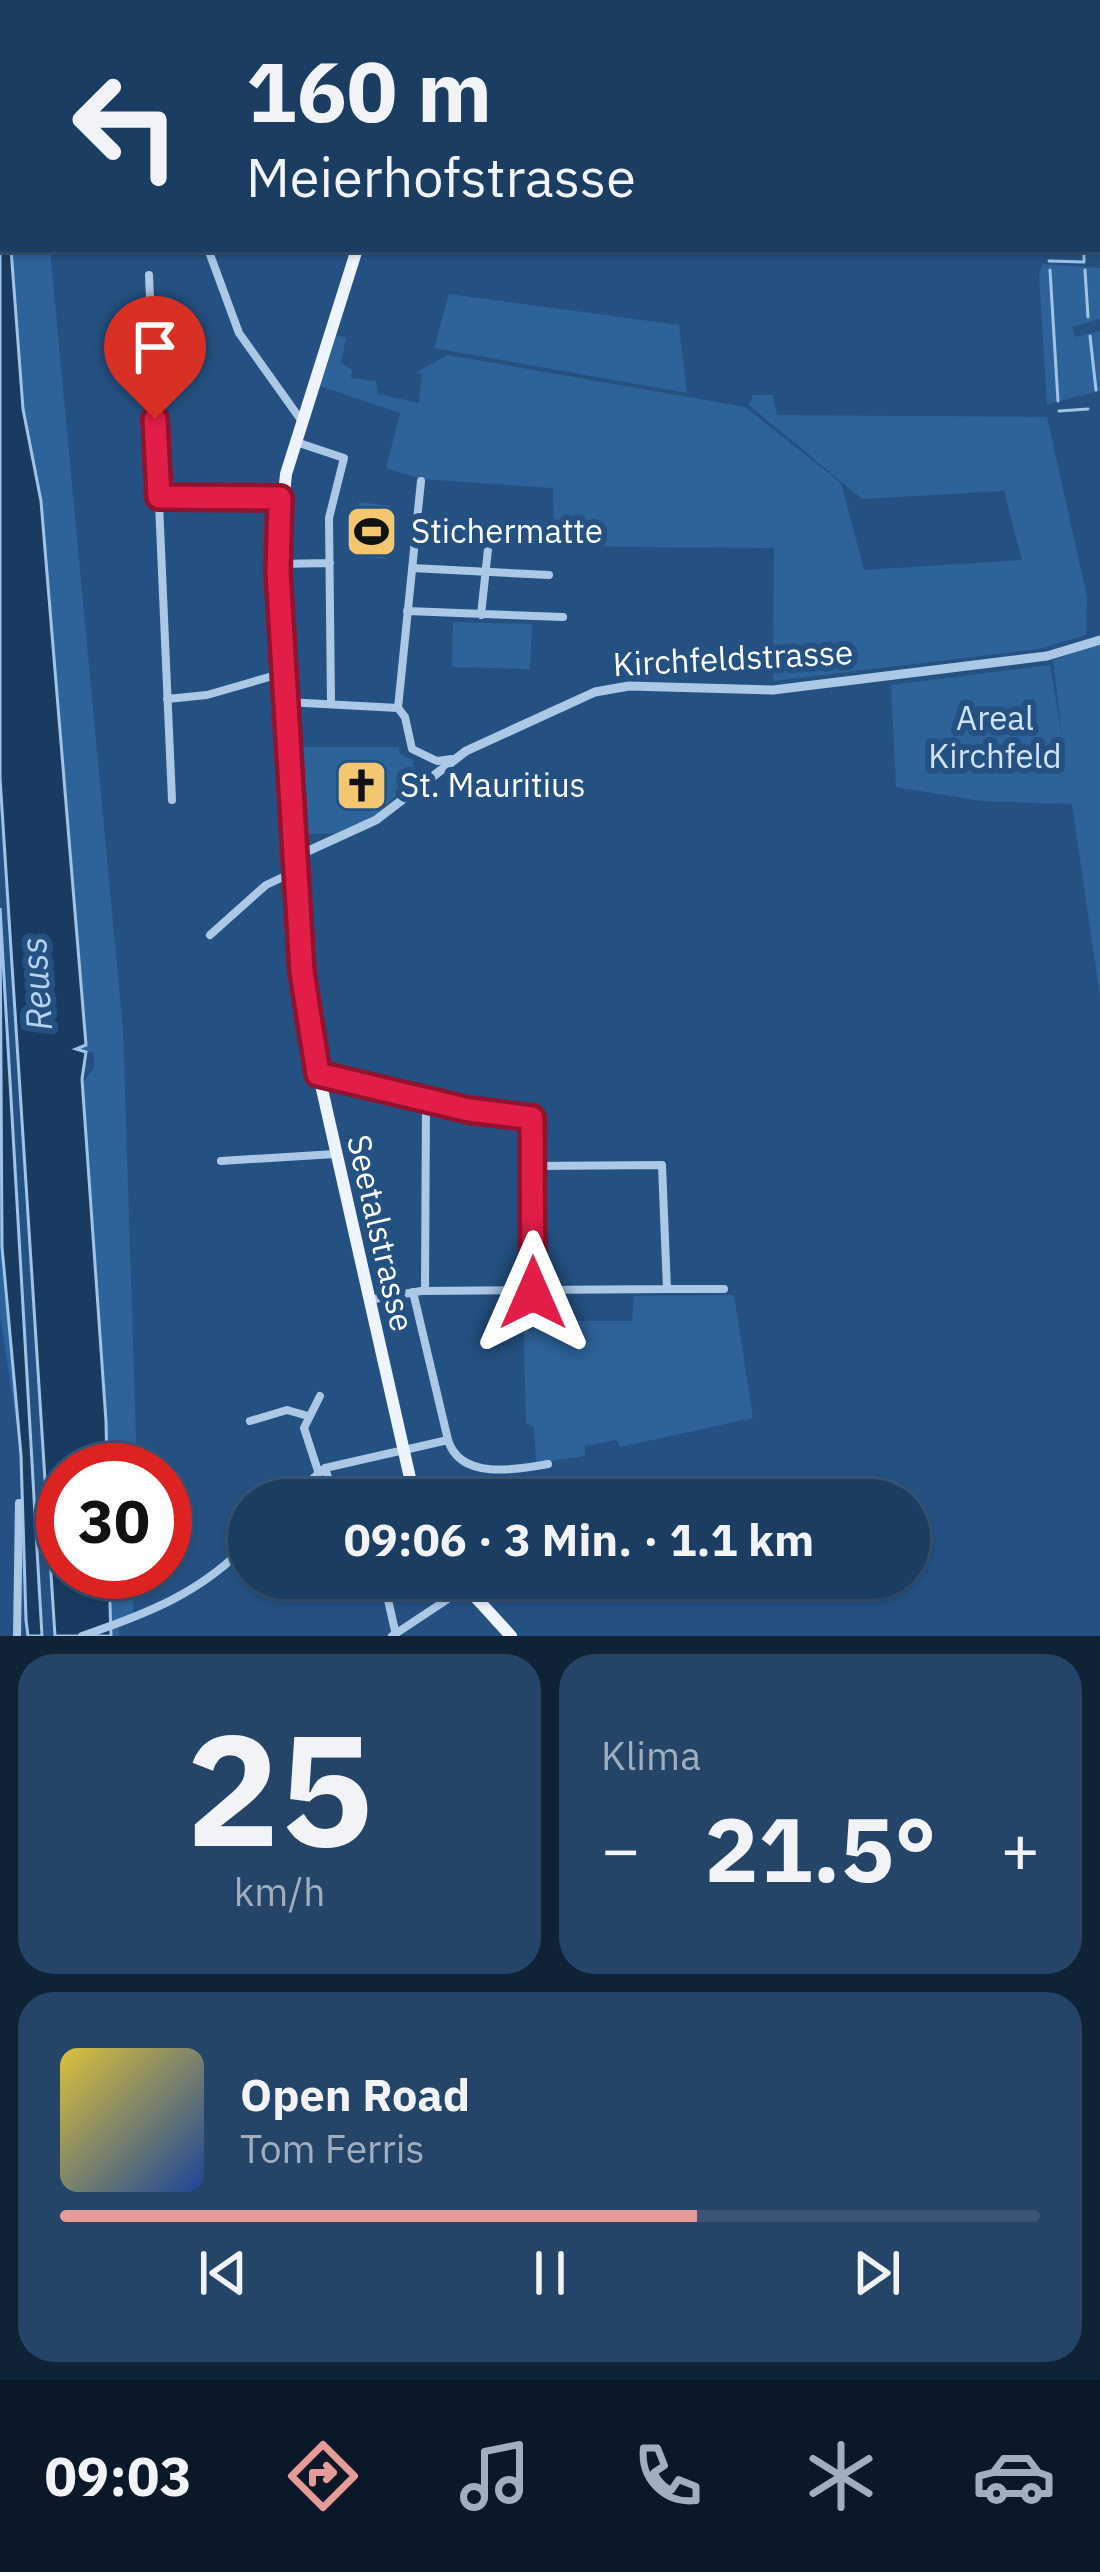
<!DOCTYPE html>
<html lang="de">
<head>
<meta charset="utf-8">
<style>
  body { margin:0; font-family:"IBM Plex Sans",sans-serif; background:#244468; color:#f1f3f6; height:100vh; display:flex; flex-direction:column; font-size:45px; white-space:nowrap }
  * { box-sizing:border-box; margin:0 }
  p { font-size:39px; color:#a0aebe }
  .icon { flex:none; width:66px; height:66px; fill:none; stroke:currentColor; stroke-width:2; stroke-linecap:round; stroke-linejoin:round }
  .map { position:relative; height:1636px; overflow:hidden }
  .details { display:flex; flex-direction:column; gap:18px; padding:18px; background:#0f2236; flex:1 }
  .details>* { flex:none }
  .banner { position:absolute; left:0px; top:0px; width:1101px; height:252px; box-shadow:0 3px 9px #0004,0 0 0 3px #395677; background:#1b3d62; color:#f1f3f6; overflow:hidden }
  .speed { position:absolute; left:36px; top:1443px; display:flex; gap:24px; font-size:60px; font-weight:700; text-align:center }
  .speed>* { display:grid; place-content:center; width:156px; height:156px; border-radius:50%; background:#1b3d62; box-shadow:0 3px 9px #0004,0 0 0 3px #395677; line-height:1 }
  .speed .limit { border:18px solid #d22; background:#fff; color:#111 }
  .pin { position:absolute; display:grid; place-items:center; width:102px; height:102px; color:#fff; margin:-123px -51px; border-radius:50% 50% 50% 0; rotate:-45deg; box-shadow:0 0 12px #0007 }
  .pin .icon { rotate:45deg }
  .me { position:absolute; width:132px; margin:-66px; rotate:0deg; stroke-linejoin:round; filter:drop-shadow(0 0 9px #0008) }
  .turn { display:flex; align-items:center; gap:42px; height:252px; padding:0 48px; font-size:54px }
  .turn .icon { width:156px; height:156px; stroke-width:2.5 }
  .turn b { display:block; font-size:84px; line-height:102px }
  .big { font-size:90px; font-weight:700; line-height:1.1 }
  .details .card { flex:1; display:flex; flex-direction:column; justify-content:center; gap:18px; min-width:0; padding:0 42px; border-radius:36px; background:#244468 }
  .details .dial { align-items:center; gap:0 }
  .dial b { font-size:156px; line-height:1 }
  .song { display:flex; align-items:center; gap:36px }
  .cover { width:144px; height:144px; border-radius:18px; background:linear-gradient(135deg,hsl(50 70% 55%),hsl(220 70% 35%)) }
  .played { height:12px; border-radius:6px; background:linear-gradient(90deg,#e69b98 65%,#395677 65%) }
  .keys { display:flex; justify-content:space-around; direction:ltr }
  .heat { display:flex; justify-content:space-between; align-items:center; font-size:66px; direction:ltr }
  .details .tiles { flex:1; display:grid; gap:18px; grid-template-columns:1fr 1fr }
  .card:last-child { grid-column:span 2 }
  .trip { position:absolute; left:228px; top:1479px; width:702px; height:120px; border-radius:60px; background:#1b3d62; box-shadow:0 3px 9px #0004,0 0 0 3px #395677; font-weight:700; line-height:120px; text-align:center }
  .tabs { display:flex; height:192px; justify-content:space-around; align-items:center; background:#0b1827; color:#a0aebe }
  .tabs .icon { width:84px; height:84px }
  .tabs .current { color:#e69b98 }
  .tabs b { font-size:54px; color:#f1f3f6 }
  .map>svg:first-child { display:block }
</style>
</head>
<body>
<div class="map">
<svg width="1100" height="1636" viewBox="0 0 1100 1636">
  <rect width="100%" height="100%" fill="#245182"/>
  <path fill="#2e639a" d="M11 249H50L123 1030 137 1470H107L83 1082 94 1068V1053L76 1049 86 1044 81 977 41 501 23 409Z
    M1043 264 1100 268V319L1072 327 1075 337 1100 331V391L1047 404 1039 273Z
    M449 294 679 325 687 393 434 348Z
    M337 335 346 338 341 363 352 370 351 378 376 381 378 394 419 403 422 374 415 373 448 355 745 407 841 483 864 570 1022 560 1004 491 862 499 749 405 753 395H773L777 415 1047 417 1087 597 1086 635 1038 649 773 681 774 548 554 546 553 488 421 479 386 468 400 413 320 386Z
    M359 502 391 506 385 559 353 555Z
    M453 622 532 624 530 669 452 667Z
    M1100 644V997L1072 804 981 801 896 787 891 685 1050 665 1063 742 1053 660Z
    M299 747H399V753L413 760 416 777 376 815 344 833 305 834Z
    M0 1149 2 1247 21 1455 23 1622 19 1441 0 1314Z
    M734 1295 753 1418 620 1447 616 1440 585 1446V1456L536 1463 534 1427 526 1423 523 1303 559 1296 563 1321H632L634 1296Z
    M109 1572H135L133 1612 118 1628 120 1636H111Z"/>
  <path fill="#193b62" stroke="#9fc4e8" stroke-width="3" d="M0 0H8L3 3V249H11L23 409 41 501 86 1045 76 1049 86 1052 82 1079 106 1421 107 1470H63V1572H109L111 1636H55L0 778Z
    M0 908 42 1636H28L26 1620 21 1455 2 1247Z"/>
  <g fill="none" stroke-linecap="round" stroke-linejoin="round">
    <path stroke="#9fc4e8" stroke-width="3" d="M1098 96 1100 90
      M1049 261 1084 262V249
      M1050 270 1058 401
      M1085 270 1088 317
      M1090 336 1096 390
      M1059 411 1088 409"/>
    <path stroke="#abc9e7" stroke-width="8" d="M139 0V3
      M584 3 585 0
      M208 249 239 333 301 420
      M149 275 172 800
      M296 442 344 458 329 518 331 704
      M159 497 280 498
      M417 527 551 532
      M277 564 330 563
      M412 568 549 575
      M407 611 563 617
      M481 615 490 530
      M167 699 207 695 283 673
      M286 702 398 708
      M398 708 421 481
      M398 708 405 717 412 749 437 761 452 759
      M210 935 266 885 296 871
      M320 1074 469 1110 532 1117 533 1293
      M221 1161 335 1154
      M667 1289H724
      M425 1291 426 1099
      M413 1292 448 1440
      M369 1300 421 1291 667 1289 662 1165 534 1166
      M250 1421 287 1410 308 1416
      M325 1468 329 1480 355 1500
      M318 1471 304 1428 320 1396
      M288 1500 325 1468 448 1440C460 1480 515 1470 548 1464
      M383 1578 396 1635
      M17 1636 19 1503
      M82 1636C146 1614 202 1593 249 1542
      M392 1636 466 1587"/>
    <path stroke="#abc9e7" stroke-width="9" d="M295 857 376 820 466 751 595 692 629 686 773 690 1047 656 1100 640"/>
    <path stroke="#edf4fd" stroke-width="12" d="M426 3 427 0
      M435 3 436 0
      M357 249 286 474 277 564 307 1023 415 1500
      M458 1578 511 1636"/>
    <path stroke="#fff" stroke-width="14" d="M720 0 736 3
      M810 0 832 3
      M1098 13H1100
      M1098 30H1100"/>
  </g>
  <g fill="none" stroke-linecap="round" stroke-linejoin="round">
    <defs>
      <path id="route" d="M155 419 159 497 280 498 278 571 302 972 318 1074 469 1110 532 1118 533 1293"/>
    </defs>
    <use href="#route" stroke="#92132f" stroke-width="30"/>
    <use href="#route" stroke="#e11d48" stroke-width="21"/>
  </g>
  <defs>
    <symbol id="stadium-square" viewBox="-11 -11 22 22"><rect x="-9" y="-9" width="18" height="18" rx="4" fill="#f2c76f" stroke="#245182"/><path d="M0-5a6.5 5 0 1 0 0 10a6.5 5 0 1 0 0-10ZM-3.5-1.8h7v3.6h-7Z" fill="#111"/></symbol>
    <symbol id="church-square" viewBox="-11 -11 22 22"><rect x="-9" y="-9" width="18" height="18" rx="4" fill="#f2c76f" stroke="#245182"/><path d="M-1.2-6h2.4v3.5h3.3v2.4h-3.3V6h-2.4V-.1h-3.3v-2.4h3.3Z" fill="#111"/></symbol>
  </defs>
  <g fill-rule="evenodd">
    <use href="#stadium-square" x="342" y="502" width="59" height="59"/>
    <use href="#church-square" x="332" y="756" width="59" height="59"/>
  </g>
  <g text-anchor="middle" stroke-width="12" stroke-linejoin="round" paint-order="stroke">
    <g font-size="33" fill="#fff" stroke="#245182" text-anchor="start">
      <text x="411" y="543">Stichermatte</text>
      <text x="400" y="797">St. Mauritius</text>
    </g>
    <g font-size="33" fill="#fff" stroke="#245182">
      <text transform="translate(733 658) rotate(-3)" y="12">Kirchfeldstrasse</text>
      <text transform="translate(381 1233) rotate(77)" y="12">Seetalstrasse</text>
    </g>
    <g font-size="33" fill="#cfe2f6" stroke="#245182">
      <text x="995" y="730">Areal<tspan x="995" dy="38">Kirchfeld</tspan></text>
    </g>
    <g font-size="36" font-style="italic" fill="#b7d3ef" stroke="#245182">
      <text transform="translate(36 984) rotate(-94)" y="13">Reuss</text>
    </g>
  </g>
</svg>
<div class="speed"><div class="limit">30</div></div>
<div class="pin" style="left:155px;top:419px;background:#d93025"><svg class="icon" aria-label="arrive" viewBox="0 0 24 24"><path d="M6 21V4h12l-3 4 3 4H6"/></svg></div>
<svg class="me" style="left:533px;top:1293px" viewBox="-20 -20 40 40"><path d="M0-17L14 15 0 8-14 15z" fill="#e11d48" stroke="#fff" stroke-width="4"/></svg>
<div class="trip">09:06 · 3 Min. · 1.1 km</div>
<div class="banner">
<div class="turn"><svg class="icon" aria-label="left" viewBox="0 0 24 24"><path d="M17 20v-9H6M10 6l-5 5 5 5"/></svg><div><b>160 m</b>Meierhofstrasse</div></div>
</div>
</div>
<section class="details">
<div class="tiles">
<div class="card dial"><b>25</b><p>km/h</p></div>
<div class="card"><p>Klima</p>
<div class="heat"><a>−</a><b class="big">21.5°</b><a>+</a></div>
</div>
<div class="card">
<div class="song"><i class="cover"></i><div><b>Open Road</b><p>Tom Ferris</p></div></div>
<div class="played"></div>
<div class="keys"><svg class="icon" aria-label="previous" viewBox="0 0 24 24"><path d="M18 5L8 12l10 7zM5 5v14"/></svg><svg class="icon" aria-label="pause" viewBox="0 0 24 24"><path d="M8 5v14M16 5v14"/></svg><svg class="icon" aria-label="next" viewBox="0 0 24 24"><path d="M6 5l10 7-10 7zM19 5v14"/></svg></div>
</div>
</div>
</section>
<nav class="tabs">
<b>09:03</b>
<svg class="icon current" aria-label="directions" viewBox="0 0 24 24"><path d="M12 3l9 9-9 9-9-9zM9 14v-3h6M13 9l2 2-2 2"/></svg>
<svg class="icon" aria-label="music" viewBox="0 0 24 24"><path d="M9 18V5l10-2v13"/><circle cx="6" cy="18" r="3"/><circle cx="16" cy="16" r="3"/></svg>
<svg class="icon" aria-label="phone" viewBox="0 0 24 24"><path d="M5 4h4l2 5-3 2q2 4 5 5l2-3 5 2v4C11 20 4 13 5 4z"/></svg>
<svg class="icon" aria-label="climate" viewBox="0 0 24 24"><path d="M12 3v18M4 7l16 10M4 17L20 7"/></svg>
<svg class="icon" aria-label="car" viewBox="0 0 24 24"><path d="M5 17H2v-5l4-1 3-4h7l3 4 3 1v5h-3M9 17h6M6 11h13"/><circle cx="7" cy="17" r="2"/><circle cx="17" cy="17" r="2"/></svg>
</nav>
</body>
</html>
